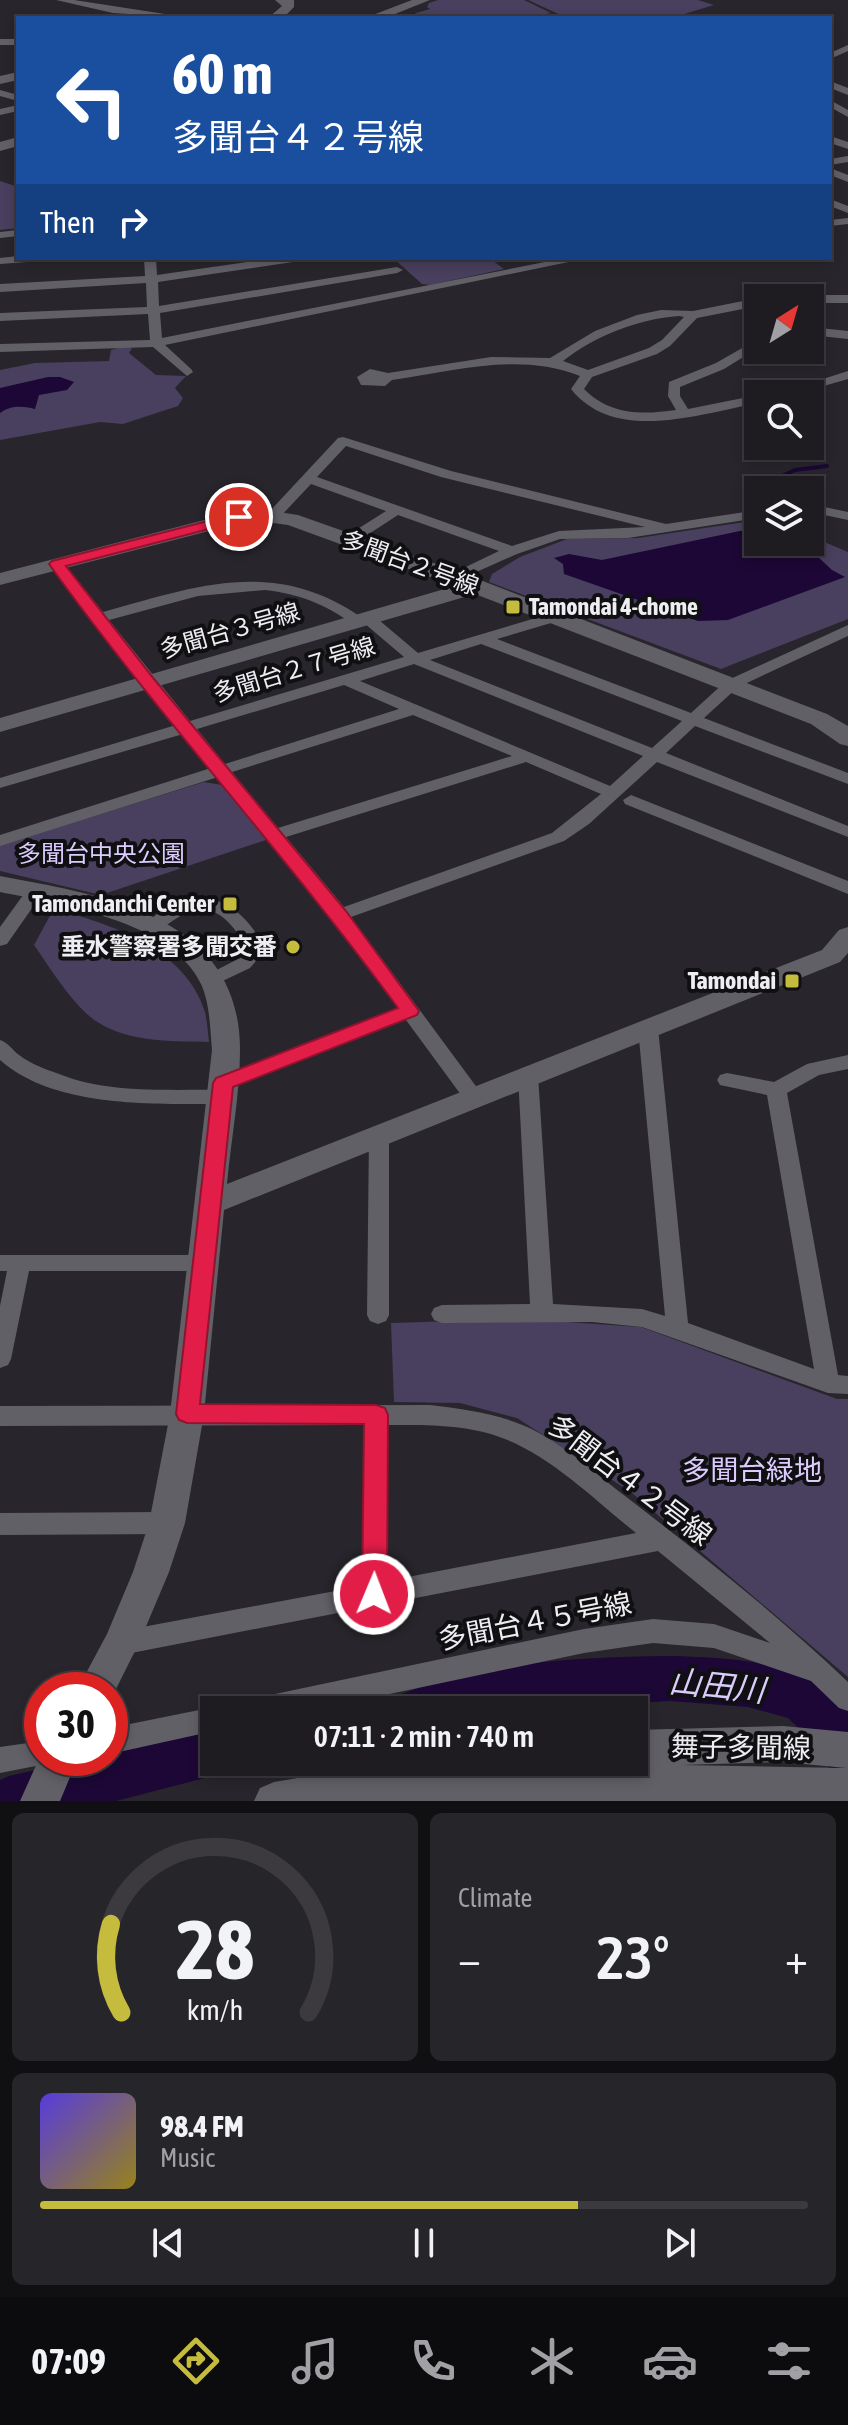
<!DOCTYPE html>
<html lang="en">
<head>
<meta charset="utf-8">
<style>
  body { margin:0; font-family:"Asap Condensed","Noto Sans JP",sans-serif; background:#26252a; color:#f1f3f6; height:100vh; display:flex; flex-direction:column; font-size:30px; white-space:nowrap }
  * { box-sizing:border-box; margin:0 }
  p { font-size:26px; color:#a1a1a5 }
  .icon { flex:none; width:44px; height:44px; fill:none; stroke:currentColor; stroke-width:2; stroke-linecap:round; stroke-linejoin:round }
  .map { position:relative; height:1801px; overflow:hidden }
  .drawer { display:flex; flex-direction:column; gap:12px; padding:12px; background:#100f12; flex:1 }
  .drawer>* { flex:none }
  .guide { position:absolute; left:16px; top:16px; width:816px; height:244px; border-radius:0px; box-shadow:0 4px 12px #0003,0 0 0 2px #3c3a3f; background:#1a4fa0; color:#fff; overflow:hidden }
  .needle { width:52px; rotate:37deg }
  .fabs { position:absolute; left:744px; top:284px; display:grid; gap:16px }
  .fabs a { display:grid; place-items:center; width:80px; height:80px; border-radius:0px; background:#1e1c21; box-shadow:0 4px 12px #0003,0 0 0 2px #3c3a3f; font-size:40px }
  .speed { position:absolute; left:24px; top:1672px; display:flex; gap:16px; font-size:40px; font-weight:700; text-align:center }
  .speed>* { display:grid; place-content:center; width:104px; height:104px; border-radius:50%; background:#1e1c21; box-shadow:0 4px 12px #0003,0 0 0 2px #3c3a3f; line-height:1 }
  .speed .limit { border:12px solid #d22; background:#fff; color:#111 }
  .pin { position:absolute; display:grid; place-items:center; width:68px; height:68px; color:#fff; margin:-34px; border:4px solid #fff; border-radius:50%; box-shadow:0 2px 8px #0007 }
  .me { position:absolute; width:88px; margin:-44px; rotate:1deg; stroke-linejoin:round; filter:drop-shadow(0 0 6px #0008) }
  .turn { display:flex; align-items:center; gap:28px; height:168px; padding:0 24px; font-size:36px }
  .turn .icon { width:104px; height:104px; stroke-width:2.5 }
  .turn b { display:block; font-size:56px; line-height:68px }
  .then { display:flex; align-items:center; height:76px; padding:0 24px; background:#0003; gap:16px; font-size:30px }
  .big { font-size:60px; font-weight:600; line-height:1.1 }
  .drawer .card { flex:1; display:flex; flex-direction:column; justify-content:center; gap:12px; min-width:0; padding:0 28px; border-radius:12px; background:#26252a }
  .drawer .dial { align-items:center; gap:0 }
  .dial svg { height:208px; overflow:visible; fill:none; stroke:#3c3a3f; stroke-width:7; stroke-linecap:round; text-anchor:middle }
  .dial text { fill:#f1f3f6; stroke:none }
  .song { display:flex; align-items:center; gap:24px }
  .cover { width:96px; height:96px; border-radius:12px; background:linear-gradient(135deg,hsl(250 70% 55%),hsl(50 70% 35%)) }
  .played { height:8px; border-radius:4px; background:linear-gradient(90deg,#c5bc3d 70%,#3c3a3f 70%) }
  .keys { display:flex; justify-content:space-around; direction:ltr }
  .heat { display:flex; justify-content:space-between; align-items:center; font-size:44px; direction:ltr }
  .drawer .tiles { flex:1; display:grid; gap:12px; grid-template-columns:1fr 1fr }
  .card:last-child { grid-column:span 2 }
  .trip { position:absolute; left:200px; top:1696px; width:448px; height:80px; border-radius:0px; background:#1e1c21; box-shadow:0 4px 12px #0003,0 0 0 2px #3c3a3f; font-weight:600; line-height:80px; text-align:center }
  .dock { display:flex; height:128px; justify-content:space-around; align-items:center; background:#0c0b0d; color:#a1a1a5 }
  .dock .icon { width:56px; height:56px }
  .dock .selected { color:#c5bc3d }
  .dock b { font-size:36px; color:#f1f3f6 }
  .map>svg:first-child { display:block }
</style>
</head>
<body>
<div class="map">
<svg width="848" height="1801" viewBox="0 0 848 1801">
  <rect width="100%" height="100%" fill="#28262c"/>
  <path fill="#493f5e" d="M438 0H524L551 13 526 18H412L416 13 430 9 427 7 429 3Z
    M528 0H698L714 5 671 18H567Z
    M0 181 18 187V228L0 230Z
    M393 258H489L504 269 430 285 422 284Z
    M121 347 132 348 129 353 156 375 186 376 175 388 183 398 178 406 123 424 100 422 0 440V370L35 363 109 361 111 350Z
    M758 520V542H810V536L848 552V619L721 669 489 582 492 574 520 557 567 539 638 538Z
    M204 782 222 785 266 840 101 895 0 871V845Z
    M58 910C114 925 186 950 205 1012 207 1021 208 1032 209 1042 170 1041 120 1043 88 1015 67 996 50 968 34 945L52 912Z
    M521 1319 641 1327 837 1399H848V1677L632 1493 517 1418 460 1403 394 1402 391 1323Z"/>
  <path fill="#1c0736" d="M48 377H60L74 382 67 390 39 395 35 409C22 406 11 405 0 413V388Z
    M758 530V542H802L832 570 845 577 728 620 698 621 564 574 563 564 554 558 569 554 602 560 740 531Z"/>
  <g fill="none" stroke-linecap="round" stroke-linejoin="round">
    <path stroke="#1c0736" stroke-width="4" d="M771 490V481L795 470 827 466"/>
    <path fill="#1c0736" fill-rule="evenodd" d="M670 1656C731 1658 806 1659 848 1710V1777L830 1770 806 1735 788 1718 748 1707 670 1701 526 1710H395L402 1694C486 1661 581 1657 670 1656Z
      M214 1730V1762H236L232 1771 116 1801H0V1780L9 1776 89 1758H110V1753Z"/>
    <path fill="#626067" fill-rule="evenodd" d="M56 0H74L191 18 113 13Z
      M0 39H18V45H0Z
      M848 45V51L830 59V53Z
      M830 81 848 88V95L830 88Z
      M0 90 18 95V101L0 96Z
      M830 100 848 110V117L830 107Z
      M18 105V111L0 115V109Z
      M830 136 848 142V149L830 143Z
      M848 156V162L830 165V159Z
      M830 168 848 175V182L830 175Z
      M830 199 848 206V213L830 206Z
      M848 218V224L830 226V220Z
      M18 230V236L0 238V232Z
      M18 256V258H47L41 261 0 264V258Z
      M144 258H156L157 275 276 258H306L300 261 158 282 159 306 397 267 403 270 397 273 160 313 162 338 565 258H588L165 345 191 369 193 372 187 376 153 347 0 352V344L150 340 148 314 0 321V313L147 307 146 283 0 292V284L145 276Z
      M810 295H848V303H810V298H805Z
      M758 298V306L697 318 670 346 657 354 592 377 584 389C610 415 641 415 676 410L668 396 669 382 716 363 758 339V348L724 369 680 387V396L688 409 758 395V403C699 414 615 444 571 389L580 376C519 352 455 371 392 380L385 386 361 385 357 377 370 369 388 373 491 357 550 358 595 331 637 315 661 310 693 311ZM679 316 684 317 662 340 649 348 588 370 563 361C595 336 638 319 679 316Z
      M810 327 848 331V339L810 335Z
      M848 371V379L796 394H776Z
      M343 437 451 471 666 524 758 510V518L628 538 560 539 517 554 454 582 447 578 449 575 499 551 398 515 355 543H345V537L386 511 311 484 279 518H269V512L338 438ZM346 446 441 477 645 527 559 531 512 546 317 477Z
      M810 504 848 512V520L810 512Z
      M57 560 62 561 103 612C196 586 274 557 361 617L373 615 418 653 556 612 564 617 561 620 497 639 691 713 726 681 848 625V636L738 687 704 718 848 773V784L695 726 666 753 848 826V837L657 762 589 824 564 841 351 917 481 1093 484 1098 481 1103H467L406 1020 230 1088H216L213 1083 216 1078 398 1008 334 919 218 777 0 846V835L211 768 183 734 0 788V778L176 725 52 567 50 564ZM265 590C300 594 324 604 353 624L364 623 404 657 190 721 109 620 198 596ZM481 644 682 721 652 748 430 660ZM414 664 643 756 610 786 360 681ZM344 685 399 709 225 764 197 729ZM413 715 512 756 278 828 232 772ZM526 762 601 794 552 833 344 907 286 837Z
      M631 795 848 881V894L625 804 623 800Z
      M35 885 44 891 7 944 0 946V927L29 887Z
      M198 897C233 900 249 920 266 949L250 968 212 986 205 984 203 980 205 976 236 960 247 948C221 903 199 898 159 931H147L144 927C158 909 177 902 198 897Z
      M648 1021 655 1023 658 1028 688 1323 814 1369 767 1095 720 1085 717 1080 720 1075 727 1073 774 1082 807 1064 848 1055V1069L819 1075 787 1093 838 1375 848 1376V1394L828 1393 642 1327 592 1322 442 1323 434 1320 431 1314 434 1308 442 1305 530 1304 518 1075 521 1070H535L538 1075 553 1304 642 1309 665 1316 638 1028 641 1023Z
      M0 1040C9 1043 12 1050 19 1055 31 1064 45 1069 59 1074 109 1094 168 1089 221 1090L228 1092 231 1097 228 1102 221 1104C153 1104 54 1108 0 1060Z
      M379 1128 386 1130 389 1135V1315L386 1321 378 1324 370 1321 367 1315 369 1135 372 1130Z
      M0 1255H205L213 1257 216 1263 213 1269 205 1271H29L11 1359 8 1365 0 1368V1306L7 1271H0Z
      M430 1405C462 1409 495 1413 525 1426 563 1443 596 1474 629 1499 704 1557 779 1616 848 1682V1711L839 1708 811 1681 714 1648 653 1643 584 1653 314 1710H243L247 1701 256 1698 584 1629 653 1619 714 1624 770 1643 658 1551 121 1655 112 1651 108 1643 112 1635 121 1631 362 1586 364 1425 0 1426V1406ZM388 1425C426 1425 468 1424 505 1439 553 1458 596 1501 636 1533L387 1581Z
      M167 1512 176 1516 179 1523 176 1530 167 1534 0 1535V1513Z
      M214 1707 223 1710H214V1731L110 1754V1728Z
      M42 1741V1758H54L51 1763 0 1773V1747Z"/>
    <path fill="#626067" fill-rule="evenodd" d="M275 0H294V7L283 18H268L282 6Z
      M412 0H430L385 18H365Z
      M18 72V80L0 84V76Z
      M18 137V146L0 151V142Z
      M259 509 298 515 462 573 827 714 848 726V746L840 744 811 724 475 594 0 732V718L455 586 288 525 259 521 240 523 0 585V573L239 511Z
      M0 876C105 896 240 915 240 1050 240 1094 231 1140 227 1184L822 950 839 930 848 927V953L840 962 224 1210 204 1414 185 1523 169 1572 139 1643 110 1701V1690H77L107 1634 133 1572 149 1523 170 1414 212 1050C210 1028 210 1004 201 984 172 921 60 904 0 892Z
      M783 1726 848 1732V1801H254L260 1788 274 1782 392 1762 628 1764 623 1762H634V1730ZM783 1762 846 1768 681 1765Z
      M42 1752V1758H78L60 1801H20Z"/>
  </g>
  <path fill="#e11d48" stroke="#92132f" stroke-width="2" d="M239 513 244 514V520L66 566 154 679 346 911 419 1011 417 1015 233 1087 200 1404 376 1405 385 1408 388 1415 387 1594 383 1602 374 1606 365 1602 362 1594 364 1424 187 1423 179 1420 176 1414 213 1083 216 1078 398 1008C287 856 159 717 49 564L52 561Z"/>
  <g fill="#c5bc3d" stroke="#101012" stroke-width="3">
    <rect x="505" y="599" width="16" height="16" rx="4"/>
    <rect x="222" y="896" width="16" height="16" rx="4"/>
    <circle cx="293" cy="947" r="8"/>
    <rect x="784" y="973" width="16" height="16" rx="4"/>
  </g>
  <g text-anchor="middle" stroke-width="8" stroke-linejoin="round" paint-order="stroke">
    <g font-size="24" fill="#eeedf1" stroke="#101012">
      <text transform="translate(410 563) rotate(20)" y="8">多聞台２号線</text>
      <text transform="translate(230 631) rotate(-16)" y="8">多聞台３号線</text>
      <text transform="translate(294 670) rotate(-17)" y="8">多聞台２７号線</text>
    </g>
    <g font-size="24" font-weight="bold" fill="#eeedf1" stroke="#101012" text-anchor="end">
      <text x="529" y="615" text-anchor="start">Tamondai 4-chome</text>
      <text x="214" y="912">Tamondanchi Center</text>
      <text x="277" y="955">垂水警察署多聞交番</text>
      <text x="776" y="989">Tamondai</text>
    </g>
    <g font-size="24" fill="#dcccfe" stroke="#101012">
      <text x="101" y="862">多聞台中央公園</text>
    </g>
    <g font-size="28" fill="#dcccfe" stroke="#101012">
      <text x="752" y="1480">多聞台緑地</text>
    </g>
    <g font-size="28" fill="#eeedf1" stroke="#101012">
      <text transform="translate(630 1480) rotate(37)" y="10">多聞台４２号線</text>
      <text transform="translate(535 1621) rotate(-11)" y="10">多聞台４５号線</text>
      <text transform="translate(741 1747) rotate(1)" y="10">舞子多聞線</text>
    </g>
    <g font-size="32" font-style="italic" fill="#dacbfc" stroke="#101012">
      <text transform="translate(717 1686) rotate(6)" y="11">山田川</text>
    </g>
  </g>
</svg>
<div class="fabs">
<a><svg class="needle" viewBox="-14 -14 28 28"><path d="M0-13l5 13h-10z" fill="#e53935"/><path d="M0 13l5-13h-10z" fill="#a1a1a5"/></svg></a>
<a><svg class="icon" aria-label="search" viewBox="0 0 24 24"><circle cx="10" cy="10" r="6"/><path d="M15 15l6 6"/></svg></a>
<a><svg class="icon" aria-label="layers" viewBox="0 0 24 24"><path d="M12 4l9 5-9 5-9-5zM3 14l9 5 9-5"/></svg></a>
</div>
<div class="speed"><div class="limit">30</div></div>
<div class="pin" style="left:239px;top:517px;background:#d93025"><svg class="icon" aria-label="arrive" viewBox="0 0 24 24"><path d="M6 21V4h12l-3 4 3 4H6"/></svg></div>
<svg class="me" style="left:374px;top:1594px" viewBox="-20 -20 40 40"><circle r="17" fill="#e11d48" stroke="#fff" stroke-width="3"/><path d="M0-11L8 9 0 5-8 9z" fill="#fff"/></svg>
<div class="trip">07:11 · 2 min · 740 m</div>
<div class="guide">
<div class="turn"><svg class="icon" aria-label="left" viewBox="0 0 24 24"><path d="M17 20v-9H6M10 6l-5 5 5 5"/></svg><div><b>60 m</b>多聞台４２号線</div></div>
<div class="then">Then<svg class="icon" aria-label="right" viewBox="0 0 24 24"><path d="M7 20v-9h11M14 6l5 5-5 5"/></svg></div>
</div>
</div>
<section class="drawer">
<div class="tiles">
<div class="card dial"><svg viewBox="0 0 100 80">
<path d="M14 69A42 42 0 1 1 86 69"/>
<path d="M14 69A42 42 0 0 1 10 35" stroke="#c5bc3d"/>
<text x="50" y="56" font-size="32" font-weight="700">28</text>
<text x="50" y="72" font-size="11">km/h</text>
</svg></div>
<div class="card"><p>Climate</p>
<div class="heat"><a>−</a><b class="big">23°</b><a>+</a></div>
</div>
<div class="card">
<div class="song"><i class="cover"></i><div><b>98.4 FM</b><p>Music</p></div></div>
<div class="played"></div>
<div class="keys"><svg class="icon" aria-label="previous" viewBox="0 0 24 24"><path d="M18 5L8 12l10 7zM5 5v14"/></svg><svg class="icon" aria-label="pause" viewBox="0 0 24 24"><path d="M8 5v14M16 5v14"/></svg><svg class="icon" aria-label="next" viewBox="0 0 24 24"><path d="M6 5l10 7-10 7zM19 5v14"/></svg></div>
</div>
</div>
</section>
<nav class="dock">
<b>07:09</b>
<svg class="icon selected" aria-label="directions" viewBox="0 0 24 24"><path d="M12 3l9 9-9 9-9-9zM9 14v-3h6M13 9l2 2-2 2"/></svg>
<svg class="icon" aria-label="music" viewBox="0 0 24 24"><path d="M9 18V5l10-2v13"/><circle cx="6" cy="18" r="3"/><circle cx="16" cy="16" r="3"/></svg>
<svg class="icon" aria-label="phone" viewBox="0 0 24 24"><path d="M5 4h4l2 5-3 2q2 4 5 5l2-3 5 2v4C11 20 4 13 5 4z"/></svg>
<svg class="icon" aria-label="climate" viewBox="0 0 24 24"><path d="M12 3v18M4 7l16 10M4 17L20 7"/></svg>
<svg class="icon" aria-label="car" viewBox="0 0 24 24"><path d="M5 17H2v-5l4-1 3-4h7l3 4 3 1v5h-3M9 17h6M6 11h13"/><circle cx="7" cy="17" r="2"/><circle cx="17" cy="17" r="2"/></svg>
<svg class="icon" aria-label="filters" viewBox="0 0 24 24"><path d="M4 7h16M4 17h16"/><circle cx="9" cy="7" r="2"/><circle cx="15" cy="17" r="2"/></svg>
</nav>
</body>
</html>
